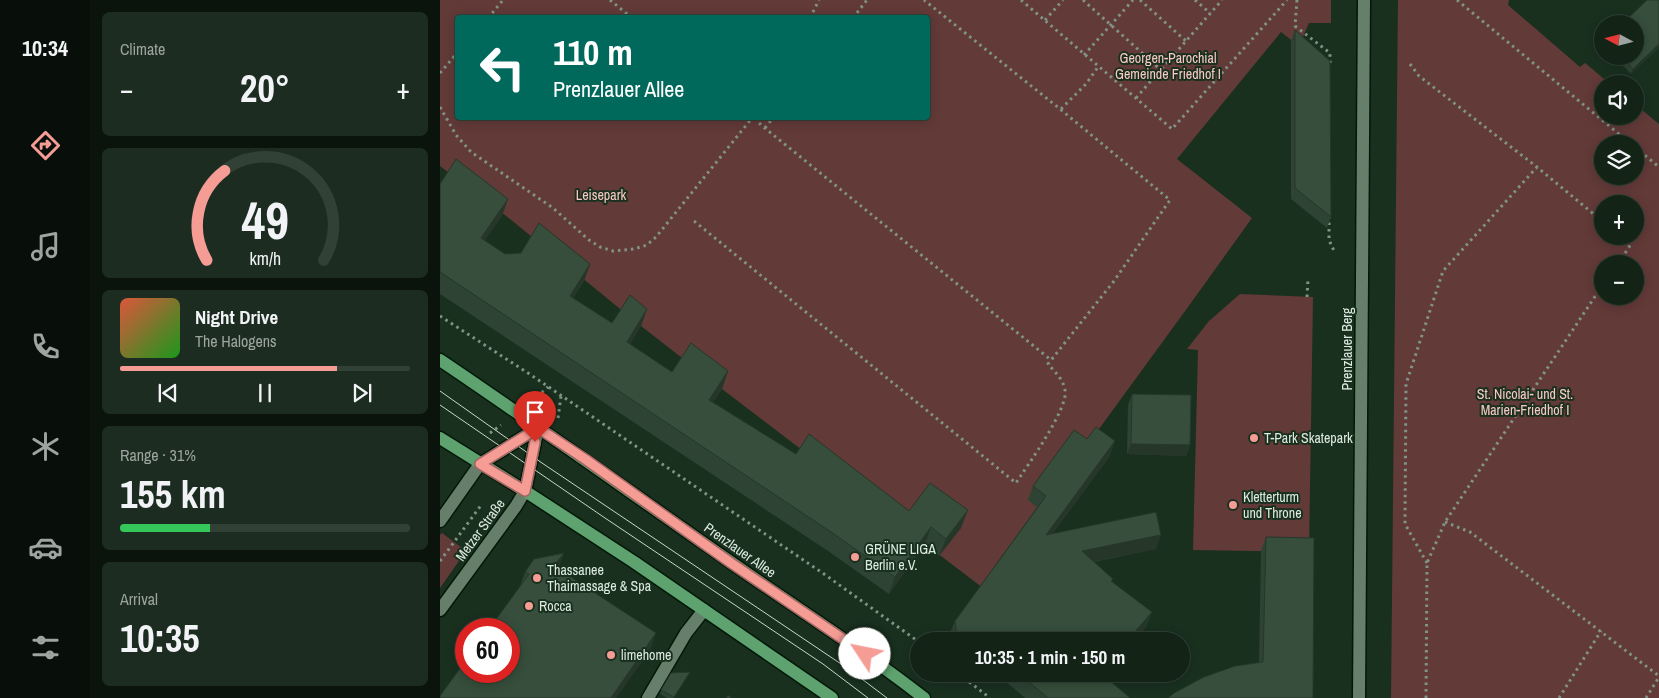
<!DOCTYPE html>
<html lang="en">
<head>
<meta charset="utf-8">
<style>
  body { margin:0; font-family:"Archivo Narrow",sans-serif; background:#1c2c20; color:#f1f3f6; height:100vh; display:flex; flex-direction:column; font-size:19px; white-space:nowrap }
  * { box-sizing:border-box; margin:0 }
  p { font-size:16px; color:#9da4a1 }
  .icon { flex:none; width:28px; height:28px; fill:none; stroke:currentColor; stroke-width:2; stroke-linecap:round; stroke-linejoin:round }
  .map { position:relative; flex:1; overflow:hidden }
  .drawer { display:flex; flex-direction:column; gap:12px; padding:12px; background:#0a140d; width:350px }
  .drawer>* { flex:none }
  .banner { position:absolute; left:15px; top:15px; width:475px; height:105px; border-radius:5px; box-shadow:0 2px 12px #0003,0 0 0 1px #324136; background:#00695c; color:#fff; overflow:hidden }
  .needle { width:32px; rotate:277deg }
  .buttons { position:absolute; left:1154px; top:15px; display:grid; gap:10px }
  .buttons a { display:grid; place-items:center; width:50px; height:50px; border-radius:50%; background:#132417; box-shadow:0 2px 12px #0003,0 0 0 1px #324136; font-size:25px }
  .speed { position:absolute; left:15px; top:618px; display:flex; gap:10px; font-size:25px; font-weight:700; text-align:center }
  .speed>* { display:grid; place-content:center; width:65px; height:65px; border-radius:50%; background:#132417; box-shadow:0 2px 12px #0003,0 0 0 1px #324136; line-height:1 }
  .speed .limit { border:8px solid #d22; background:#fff; color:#111 }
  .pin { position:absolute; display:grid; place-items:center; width:42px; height:42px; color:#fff; margin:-51px -21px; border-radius:50% 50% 50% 0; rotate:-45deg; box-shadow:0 0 5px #0007 }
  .pin .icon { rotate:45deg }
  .me { position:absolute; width:55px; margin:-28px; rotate:304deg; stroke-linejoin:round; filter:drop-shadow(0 0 4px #0008) }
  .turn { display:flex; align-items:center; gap:18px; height:105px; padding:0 15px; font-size:22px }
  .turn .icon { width:65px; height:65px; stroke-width:2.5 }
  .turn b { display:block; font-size:35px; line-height:42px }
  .big { font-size:38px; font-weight:700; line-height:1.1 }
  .drawer .widget { flex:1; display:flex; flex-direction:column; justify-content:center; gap:8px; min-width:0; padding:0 18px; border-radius:8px; background:#1c2c20 }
  .drawer .dial { align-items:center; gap:0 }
  .dial svg { height:130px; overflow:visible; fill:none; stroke:#324136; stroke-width:7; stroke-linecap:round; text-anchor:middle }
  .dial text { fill:#f1f3f6; stroke:none }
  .song { display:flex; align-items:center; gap:15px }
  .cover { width:60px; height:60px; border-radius:8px; background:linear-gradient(135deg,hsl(10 70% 55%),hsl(120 70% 35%)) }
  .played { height:5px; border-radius:2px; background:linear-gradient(90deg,#f59c95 75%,#324136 75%) }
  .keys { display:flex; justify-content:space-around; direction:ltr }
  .heat { display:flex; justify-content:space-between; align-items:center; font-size:28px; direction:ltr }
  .charge { height:8px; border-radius:4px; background:linear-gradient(90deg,#34c759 31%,#324136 0) }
  .trip { position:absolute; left:470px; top:632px; width:280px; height:50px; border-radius:25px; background:#132417; box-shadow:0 2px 12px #0003,0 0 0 1px #324136; font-weight:700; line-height:50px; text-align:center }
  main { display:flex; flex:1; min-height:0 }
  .dock { display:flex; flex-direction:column; width:90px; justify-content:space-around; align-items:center; background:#080e09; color:#9da4a1 }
  .dock .icon { width:35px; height:35px }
  .dock .current { color:#f59c95 }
  .dock b { font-size:22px; color:#f1f3f6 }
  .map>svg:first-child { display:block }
</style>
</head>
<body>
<main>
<nav class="dock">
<b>10:34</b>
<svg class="icon current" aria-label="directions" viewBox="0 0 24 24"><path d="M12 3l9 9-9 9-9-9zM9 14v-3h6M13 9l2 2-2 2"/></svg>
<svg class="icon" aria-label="music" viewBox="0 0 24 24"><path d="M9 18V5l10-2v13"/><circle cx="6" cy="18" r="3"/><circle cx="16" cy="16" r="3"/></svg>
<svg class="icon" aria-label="phone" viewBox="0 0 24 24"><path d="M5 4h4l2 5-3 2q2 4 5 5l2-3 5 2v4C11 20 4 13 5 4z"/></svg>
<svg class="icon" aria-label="climate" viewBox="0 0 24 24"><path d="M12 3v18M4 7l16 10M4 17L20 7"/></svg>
<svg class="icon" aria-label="car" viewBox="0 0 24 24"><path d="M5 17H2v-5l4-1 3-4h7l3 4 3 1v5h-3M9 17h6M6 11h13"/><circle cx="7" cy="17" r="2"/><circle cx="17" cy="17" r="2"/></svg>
<svg class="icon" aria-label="filters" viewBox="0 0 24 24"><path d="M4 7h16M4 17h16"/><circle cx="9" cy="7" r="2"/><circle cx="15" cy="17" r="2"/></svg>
</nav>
<section class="drawer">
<div class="widget"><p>Climate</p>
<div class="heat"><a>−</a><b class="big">20°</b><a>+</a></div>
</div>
<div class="widget dial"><svg viewBox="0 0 100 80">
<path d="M14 69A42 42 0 1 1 86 69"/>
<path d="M14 69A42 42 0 0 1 25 14" stroke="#f59c95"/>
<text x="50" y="56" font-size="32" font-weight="700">49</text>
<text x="50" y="72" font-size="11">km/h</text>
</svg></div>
<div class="widget">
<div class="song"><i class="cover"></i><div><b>Night Drive</b><p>The Halogens</p></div></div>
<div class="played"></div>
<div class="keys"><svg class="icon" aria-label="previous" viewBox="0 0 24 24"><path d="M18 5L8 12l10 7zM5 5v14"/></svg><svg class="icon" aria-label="pause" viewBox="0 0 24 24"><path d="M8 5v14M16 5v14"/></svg><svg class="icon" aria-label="next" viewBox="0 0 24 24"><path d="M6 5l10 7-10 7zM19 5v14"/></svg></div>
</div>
<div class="widget"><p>Range · 31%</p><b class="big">155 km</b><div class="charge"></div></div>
<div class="widget"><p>Arrival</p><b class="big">10:35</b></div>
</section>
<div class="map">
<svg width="1219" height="698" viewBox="0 0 1219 698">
  <rect width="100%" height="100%" fill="#19301f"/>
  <path fill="#623a38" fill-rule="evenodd" d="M0 0H891V23H869L859 46 841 32 737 159 812 218 748 307 543 588 282 389 201 326 70 219 0 166ZM18 18H488V118H18Z
    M958 0H1069L1068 5 1140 67 1145 63 1170 84H1162V116H1195V104L1219 124V698H951ZM1162 144H1195V176H1162ZM1162 204H1195V236H1162ZM1162 264H1195V296H1162Z
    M800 294 873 297 869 552 753 550 758 350 747 349 769 321Z
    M2 533 26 551 0 588V535Z"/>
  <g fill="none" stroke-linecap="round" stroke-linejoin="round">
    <defs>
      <path id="service" d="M208 698 246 633 264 610"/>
      <path id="minor" d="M0 521 40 464 98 428
        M0 610 76 506 85 491 98 428
        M919 698 924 0"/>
      <path id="primary" d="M0 360C98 426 194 495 292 563 356 608 422 649 484 698
        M0 438 85 491 194 562 392 698"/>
    </defs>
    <use href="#service" stroke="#031808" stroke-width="15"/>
    <use href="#minor" stroke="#031808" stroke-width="15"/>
    <use href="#primary" stroke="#031808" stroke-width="15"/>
    <path stroke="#819385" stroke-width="3" stroke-dasharray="2.5 4" stroke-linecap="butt" d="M170 0 192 18
      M581 0 732 129 847 0
      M643 0 721 70
      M700 0 746 41
      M755 0 770 13
      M857 0 855 26 890 53V63
      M1017 0 1191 144
      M48 18 63 0
      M370 18 379 0
      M413 18 427 0
      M605 20 623 0
      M644 55 693 0
      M970 64 979 76 1097 167 1162 221
      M0 73 18 52
      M696 98 782 0
      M0 107 16 135 31 152 113 208 149 240 160 247 173 251 194 249 207 245 216 237 312 118
      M621 109 646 84 658 67
      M315 118 321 125 611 360
      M325 128 333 118
      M1195 147 1219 167
      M889 216V240L895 253
      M254 221 576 483C587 466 629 408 625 390 623 379 615 372 608 364L674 281 730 200 620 109 484 0
      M1178 264 1191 244 1182 236
      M867 297 868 279
      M0 316 91 375 384 574 479 642
      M92 401 108 387
      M118 418 121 396
      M50 433 61 425
      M1005 522 1030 532 1219 676
      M0 561 42 504
      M987 563 965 524 966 384 1003 271 1097 167
      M519 674 550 698
      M986 698 987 563 1005 522 1162 286
      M1119 698 1161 631
      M1206 698 1219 677"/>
    <use href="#service" stroke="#657f6a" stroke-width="12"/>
    <use href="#minor" stroke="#657f6a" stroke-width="12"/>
    <use href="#primary" stroke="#5da26f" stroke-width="12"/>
    <path stroke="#c7d6c9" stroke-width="1" d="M0 391 102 463 410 670 447 698
      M0 405 165 518 383 664 428 698"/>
  </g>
  <path fill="#2e4333" d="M1219 0 1191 74 1174 56H1195Z
    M855 30 891 217 887 228 851 199V41Z
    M0 184 62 216 44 241 65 254 150 264 144 281 133 298 172 323 207 309 201 326 190 344 232 372 288 371 282 389 273 402 356 454 469 511 521 528 499 556 485 544 449 594 388 551 0 294Z
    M692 394 750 445 746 456 687 454 688 405Z
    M670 456 613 533 716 549 654 562 672 581 707 626 694 641H510L509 635 515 621 597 507 588 500 593 486Z
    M826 537 873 698 819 662 821 551Z
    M124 553 118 569 216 633 210 650 176 698H0L80 586 85 572Z
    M250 672 248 676 234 698H227L220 694 221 690Z
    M550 674H666L664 676 690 698H585L564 680 549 683Z"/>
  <path fill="#263729" d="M1219 44V48L1191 74 1193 69Z
    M68 199 62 216 34 256 41 238Z
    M150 264 144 281 123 313 130 296Z
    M207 309 201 326 181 360 187 342Z
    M288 371 282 389 263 417 269 400Z
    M675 441 670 456 601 549 606 535Z
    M691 444 750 445 746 456 687 454Z
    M528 510 521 528 499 556 506 539Z
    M491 527 485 544 449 594 455 577Z
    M721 535 716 549 636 565 642 551Z
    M124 553 118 569 114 566Z
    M712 612 707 626 694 641H687Z
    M529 632 525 641H516L517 637Z
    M216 633 210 650 176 698H171Z
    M250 672 248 676 234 698H233Z
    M552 674H566L564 680 549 683Z"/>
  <path fill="#364e3b" stroke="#263729" d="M1207 0H1219V44L1193 69 1181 56H1195V24H1182Z
    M855 30 890 61 891 217 855 188Z
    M16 159 68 199 41 238 65 254 81 253 99 223 150 264 130 296 172 323 190 295 207 309 187 342 232 372 251 343 288 371 269 400 356 454 369 434 469 511 490 483 528 510 506 539 491 527 455 577 394 534 0 272V184Z
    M692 394 751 395 750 445 691 444Z
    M656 427 675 441 606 535 716 512 721 535 642 551 673 579 671 581 712 612 687 641H539L529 632 517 637 515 621 606 496 593 486 634 430 647 439Z
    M826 537 874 538 873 698H728L734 693 764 677 795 666 823 662Z
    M124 553 114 566 216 633 171 698H0V696L26 660V671H69V629H49L89 574 85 572 94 559Z
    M250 672 234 697 221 690 231 673Z
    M579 674H662L690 698H608Z
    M288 695 292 698H286Z"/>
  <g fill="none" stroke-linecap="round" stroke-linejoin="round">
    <defs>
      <path id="route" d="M95 442 85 491 40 464 98 428 145 459 291 563 425 654"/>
    </defs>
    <use href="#route" stroke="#9f6561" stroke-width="12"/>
    <use href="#route" stroke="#f59c95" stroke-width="9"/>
  </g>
  <g fill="#f59c95" stroke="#19301f" stroke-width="2">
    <circle cx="814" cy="438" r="5"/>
    <circle cx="793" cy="505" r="5"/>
    <circle cx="415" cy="557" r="5"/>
    <circle cx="97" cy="578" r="5"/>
    <circle cx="89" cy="606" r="5"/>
    <circle cx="171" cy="655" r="5"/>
  </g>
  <g text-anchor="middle" stroke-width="4" stroke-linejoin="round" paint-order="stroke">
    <g font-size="14" fill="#fac9c4" stroke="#19301f">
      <text x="728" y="63">Georgen-Parochial<tspan x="728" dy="16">Gemeinde Friedhof I</tspan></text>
      <text x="161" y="200">Leisepark</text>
      <text x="1085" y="399">St. Nicolai- und St.<tspan x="1085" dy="16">Marien-Friedhof I</tspan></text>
    </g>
    <g font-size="14" fill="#ddebdf" stroke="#19301f">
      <text transform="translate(907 349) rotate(-90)" y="5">Prenzlauer Berg</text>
      <text transform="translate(40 530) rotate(-54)" y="5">Metzer Straße</text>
      <text transform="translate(300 550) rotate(35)" y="5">Prenzlauer Allee</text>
    </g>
    <g font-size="14" fill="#ddebdf" stroke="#19301f" text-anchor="start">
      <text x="824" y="443">T-Park Skatepark</text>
      <text x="803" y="502">Kletterturm<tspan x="803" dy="16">und Throne</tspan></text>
      <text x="425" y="554">GRÜNE LIGA<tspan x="425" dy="16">Berlin e.V.</tspan></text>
      <text x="107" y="575">Thassanee<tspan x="107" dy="16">Thaimassage &amp; Spa</tspan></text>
      <text x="99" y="611">Rocca</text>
      <text x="181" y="660">limehome</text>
    </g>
  </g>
</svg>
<div class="buttons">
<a><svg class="needle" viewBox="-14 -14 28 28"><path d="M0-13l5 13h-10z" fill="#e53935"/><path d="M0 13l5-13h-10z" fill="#9da4a1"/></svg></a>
<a><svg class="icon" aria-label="sound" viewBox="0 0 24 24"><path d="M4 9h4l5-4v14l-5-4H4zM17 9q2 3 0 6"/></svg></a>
<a><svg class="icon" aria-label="layers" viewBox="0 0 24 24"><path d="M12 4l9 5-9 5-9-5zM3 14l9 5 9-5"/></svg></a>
<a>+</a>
<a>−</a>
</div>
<div class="speed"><div class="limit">60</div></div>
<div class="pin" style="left:95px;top:442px;background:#d93025"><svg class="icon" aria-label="arrive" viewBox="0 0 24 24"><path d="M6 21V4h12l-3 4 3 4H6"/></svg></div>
<svg class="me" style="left:425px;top:654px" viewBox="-20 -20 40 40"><circle r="19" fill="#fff"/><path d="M0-13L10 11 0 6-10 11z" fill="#f59c95"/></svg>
<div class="trip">10:35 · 1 min · 150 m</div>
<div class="banner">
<div class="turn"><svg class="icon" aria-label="left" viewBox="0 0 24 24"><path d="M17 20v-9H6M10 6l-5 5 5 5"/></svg><div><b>110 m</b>Prenzlauer Allee</div></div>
</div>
</div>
</main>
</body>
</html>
